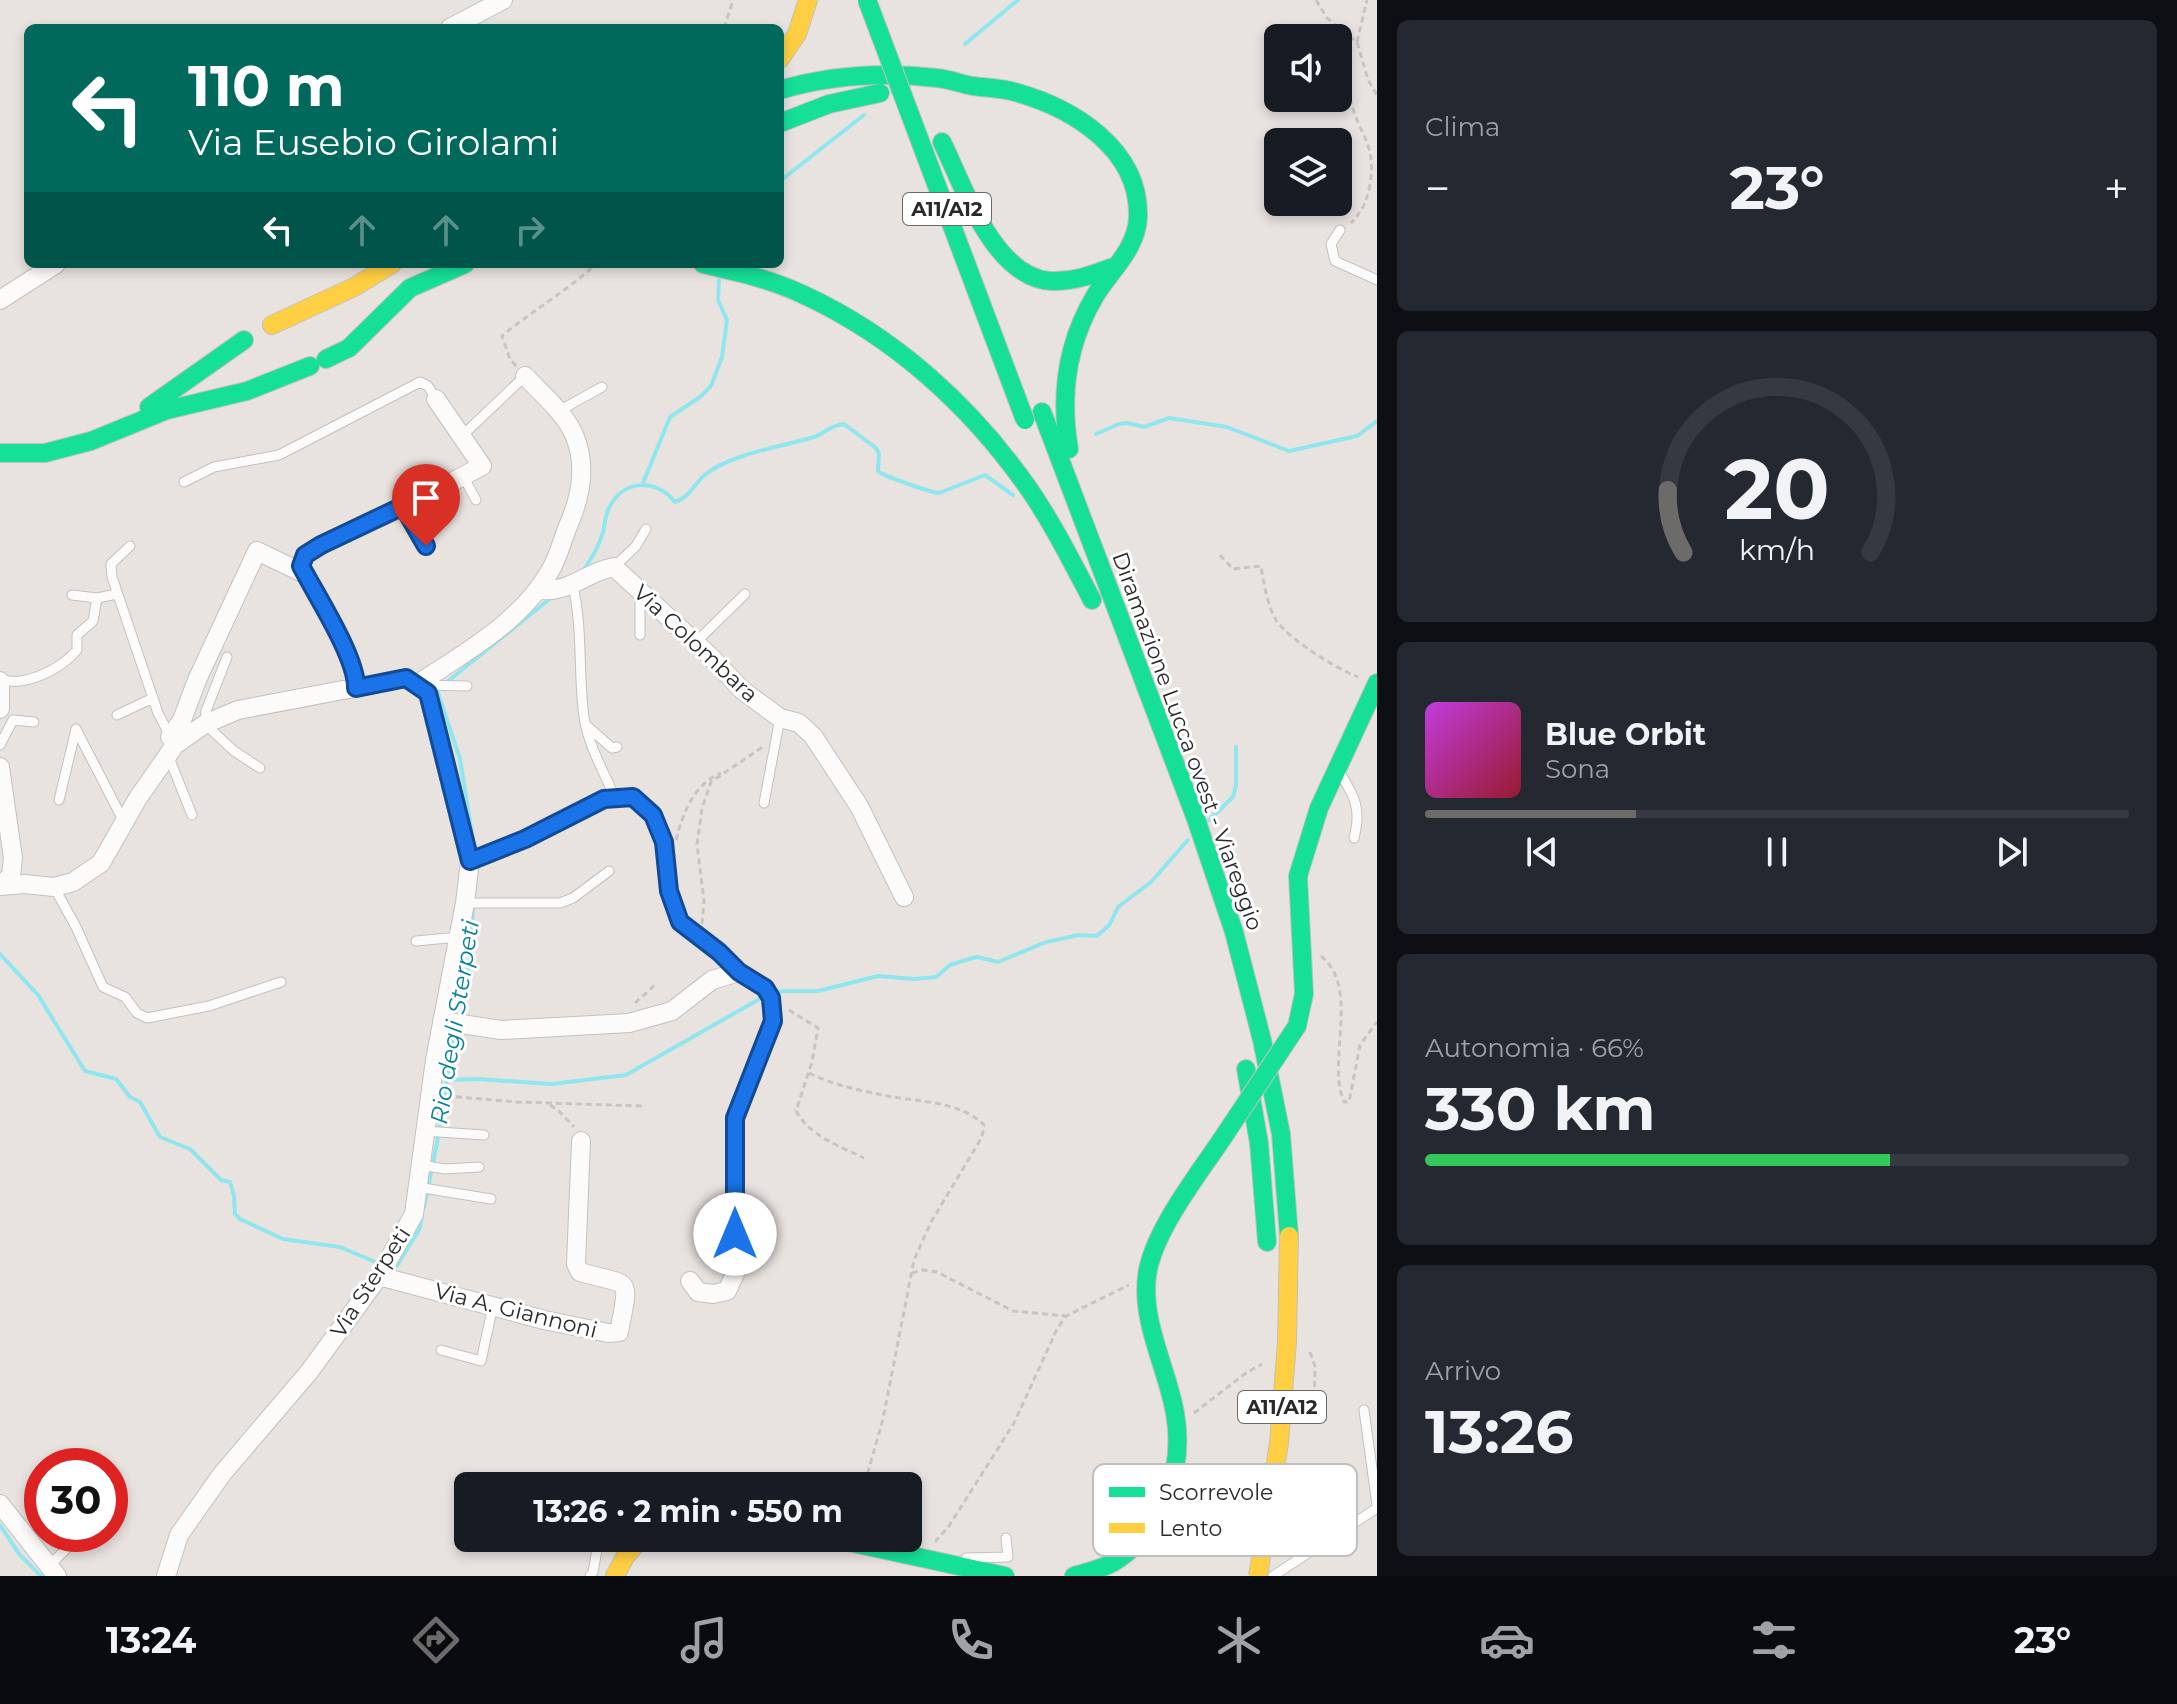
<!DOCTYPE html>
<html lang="it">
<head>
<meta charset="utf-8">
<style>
  body { margin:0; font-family:Montserrat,sans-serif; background:#242831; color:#f1f3f6; height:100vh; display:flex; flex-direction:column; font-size:30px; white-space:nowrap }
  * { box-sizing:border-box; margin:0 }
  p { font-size:26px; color:#9ea1a6 }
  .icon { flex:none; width:44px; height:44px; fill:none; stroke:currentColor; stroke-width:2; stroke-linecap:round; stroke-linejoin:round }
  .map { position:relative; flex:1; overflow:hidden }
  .drawer { display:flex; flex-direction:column; gap:20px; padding:20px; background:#0d0f14; width:800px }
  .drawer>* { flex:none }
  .banner { position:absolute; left:24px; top:24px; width:760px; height:244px; border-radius:12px; box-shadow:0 4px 12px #0003; background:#00695c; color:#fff; overflow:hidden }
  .fabs { position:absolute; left:1264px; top:24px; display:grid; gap:16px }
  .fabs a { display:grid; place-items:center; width:88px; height:88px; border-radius:12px; background:#171b24; box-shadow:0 4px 12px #0003; font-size:40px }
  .speed { position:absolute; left:24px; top:1448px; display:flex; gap:16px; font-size:40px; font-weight:700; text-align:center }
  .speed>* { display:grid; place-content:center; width:104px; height:104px; border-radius:50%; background:#171b24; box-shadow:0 4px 12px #0003; line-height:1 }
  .speed .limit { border:12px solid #d22; background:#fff; color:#111 }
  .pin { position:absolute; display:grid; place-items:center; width:68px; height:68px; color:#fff; margin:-82px -34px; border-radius:50% 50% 50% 0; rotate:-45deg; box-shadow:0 0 8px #0007 }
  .pin .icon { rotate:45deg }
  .me { position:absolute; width:88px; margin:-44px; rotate:0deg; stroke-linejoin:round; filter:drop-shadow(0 0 6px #0008) }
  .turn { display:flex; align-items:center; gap:28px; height:168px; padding:0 32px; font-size:36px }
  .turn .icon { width:104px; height:104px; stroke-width:2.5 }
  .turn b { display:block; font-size:56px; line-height:68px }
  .lanes { display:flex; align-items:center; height:76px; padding:0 32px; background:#0003; justify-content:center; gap:40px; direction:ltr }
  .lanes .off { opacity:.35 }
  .big { font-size:60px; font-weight:700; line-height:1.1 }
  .drawer .tile { flex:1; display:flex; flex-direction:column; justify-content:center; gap:12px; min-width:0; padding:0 28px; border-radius:12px; background:#242831 }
  .drawer .dial { align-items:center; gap:0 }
  .dial svg { height:208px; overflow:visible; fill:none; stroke:#363941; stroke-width:7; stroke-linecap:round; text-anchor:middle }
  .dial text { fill:#f1f3f6; stroke:none }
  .song { display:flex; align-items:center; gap:24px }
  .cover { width:96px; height:96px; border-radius:12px; background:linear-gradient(135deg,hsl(290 70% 55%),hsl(350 70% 35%)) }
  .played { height:8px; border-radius:4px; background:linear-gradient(90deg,#6d6b69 30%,#363941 30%) }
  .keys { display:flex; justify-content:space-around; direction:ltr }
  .heat { display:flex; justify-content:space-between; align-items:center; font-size:44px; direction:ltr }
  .charge { height:12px; border-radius:6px; background:linear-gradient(90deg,#34c759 66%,#363941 0) }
  .trip { position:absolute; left:454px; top:1472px; width:468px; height:80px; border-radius:12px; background:#171b24; box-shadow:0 4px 12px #0003; font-weight:700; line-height:80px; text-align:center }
  .tabs { display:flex; height:128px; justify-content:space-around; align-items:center; background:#090b0e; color:#9ea1a6 }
  .tabs .icon { width:56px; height:56px }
  .tabs .on { color:#6d6b69 }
  .tabs b { font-size:36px; color:#f1f3f6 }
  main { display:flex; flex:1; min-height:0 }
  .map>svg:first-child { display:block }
</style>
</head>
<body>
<main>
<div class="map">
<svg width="1377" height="1576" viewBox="0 0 1377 1576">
  <rect width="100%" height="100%" fill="#e9e3df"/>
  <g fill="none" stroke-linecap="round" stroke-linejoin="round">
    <path stroke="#8fe6ee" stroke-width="4" d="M965 44 1018 0
      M780 181 864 115
      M1096 434 1119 424 1128 423 1144 427 1169 418 1227 427 1289 451 1357 436 1377 421
      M643 483 670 417 700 397 711 386 722 357 727 320 718 300 719 280
      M583 571C591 559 599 547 603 532 605 524 605 516 609 508 623 479 656 478 675 502 691 497 694 483 706 474 729 455 782 446 811 438 826 434 827 426 844 424L876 448 879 454 878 471C883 476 930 492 939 493L985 475 1013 495
      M1209 820 1233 797 1236 785V747
      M473 840 460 759 437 690 552 597
      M0 954 38 995 85 1071 116 1079 130 1097 140 1102 160 1137 190 1149 221 1180 230 1182 234 1196 235 1214 240 1219 283 1239 340 1247 380 1264
      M775 993 783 991H818L878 976 914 979 936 977 950 965 969 959 977 957 998 962 1046 942 1079 935 1097 936 1110 924 1118 907 1151 882 1188 840
      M457 1018 470 962 473 905
      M447 1080 477 1079 552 1084 626 1075 763 997
      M424 1207 437 1143 455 1027
      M392 1269 396 1267 419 1230 422 1216
      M0 1525 19 1554 41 1576"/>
    <defs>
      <path id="lane" d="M1340 230 1331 244 1335 261 1377 280
        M557 412 602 387
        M463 435 525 376
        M463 476 476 500
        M184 482 214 467 279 455 420 382 428 386 436 399
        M403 506 426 546
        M130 546 111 564 112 577 158 713 170 736
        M614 567 636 546 646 529
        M573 586C583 629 578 673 584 717 588 745 604 772 615 798
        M72 595 97 598
        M640 635V595
        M695 643 745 594
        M227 657 206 711 205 724 234 751 260 768
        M0 679C24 688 61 669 77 650V635L93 621 97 598 117 594
        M422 685 467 686
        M117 715 153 698
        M588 727 612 748 617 747
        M76 729 124 822
        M0 745 13 720 34 722
        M168 755 192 815
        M1339 771C1354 796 1362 808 1354 838
        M59 800 76 729
        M764 803 780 718
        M470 861 525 839 604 799 633 797 653 815 664 842 669 891 680 922 719 952 739 972
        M54 887 76 927 103 987 125 997 137 1013 147 1018 209 1006 281 982
        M465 903H560L573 898 609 871
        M416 941 459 937
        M424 1131 484 1135
        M420 1165 445 1169 479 1167
        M417 1187 491 1199
        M441 1350 481 1361 493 1306
        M1364 1410 1377 1505
        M539 1481V1486
        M966 1558 1008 1557 1006 1538
        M50 1565 72 1543
        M590 1576 593 1572 599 1538
        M1273 1576 1377 1508"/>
      <path id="street" d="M450 28 503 0
        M0 300 56 264
        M537 590C572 593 583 573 614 567L709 655 742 690 780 718 799 723 813 736 859 806 904 897
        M0 681V709
        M416 685C464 653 520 623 550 571 558 558 562 541 568 526 580 499 587 467 575 437 566 414 542 394 525 376
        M356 688C357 657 316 595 301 566L305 555 321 545 422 498 482 466 436 399
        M170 737 182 720 197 680 257 551 305 574
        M0 767 13 858 11 875 2 885
        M0 886 24 884 54 887 73 882 101 863 138 798 175 745 205 724 238 710 406 678 428 693 470 861 465 903 435 1060 414 1214 380 1275 309 1372 222 1474 179 1535 166 1576
        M442 1021 501 1030 629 1023 672 1011 712 980 739 972 765 988 771 998 773 1021 735 1118V1274L727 1291 713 1294 698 1292 690 1281
        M379 1276 544 1320 608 1333 619 1332C630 1274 632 1287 580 1272L576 1264 581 1141
        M0 1504 57 1576"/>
      <path id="fast" d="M780 90C831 75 885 72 937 78 949 79 961 84 973 86 987 88 1001 88 1015 92 1073 108 1140 149 1138 217 1137 249 1110 271 1095 296 1067 343 1060 396 1069 449
        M780 123 829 104 880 93
        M942 142C963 185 994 278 1051 281 1075 282 1094 274 1116 266
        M703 264C737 272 770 279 802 294 894 336 971 406 1029 489 1053 524 1072 562 1092 600
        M326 359 349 348 410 288 465 264
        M149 407 244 340
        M1042 412 1196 819 1234 932 1262 1040 1281 1134 1289 1236
        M0 453H45L91 441 167 410 247 391 310 366
        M1297 1026 1304 994 1298 876 1319 808 1377 683
        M1246 1069 1259 1143 1267 1242
        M830 1538 1005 1576
        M1074 1576C1087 1572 1102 1569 1114 1562 1163 1531 1185 1469 1175 1413 1167 1368 1141 1322 1147 1276 1152 1232 1201 1171 1226 1133"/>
      <path id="slow" d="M780 59 797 34 808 0
        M272 325 354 287 392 264
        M615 1576 625 1557 641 1538"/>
    </defs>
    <use href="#lane" stroke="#c2c1c1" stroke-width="11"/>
    <use href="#street" stroke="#c2c1c1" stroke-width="20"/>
    <use href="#fast" stroke="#c2c1c1" stroke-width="20"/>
    <use href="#slow" stroke="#c2c1c1" stroke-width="20"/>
    <path stroke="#c6c5c5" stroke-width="3" stroke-dasharray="6 4" stroke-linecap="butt" d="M1316 0 1327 18 1357 42 1368 80 1377 95
      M724 28 733 0
      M1357 42 1367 0
      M1350 98C1358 135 1377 142 1370 184 1367 201 1363 210 1351 223
      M516 366 510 359 502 336C533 310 567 291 596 264
      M1220 555 1233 569 1261 566C1264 584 1267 604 1276 620 1288 639 1337 669 1358 677
      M676 840C683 813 693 785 721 773
      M702 924 704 901 697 844 702 808 711 782 764 746
      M1321 956C1361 989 1326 1060 1344 1102H1349L1360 1045 1377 1022
      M635 1003 656 984
      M789 1010 818 1028 812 1062 796 1111C810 1136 839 1146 864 1158
      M809 1073C833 1085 862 1091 888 1096 919 1102 960 1101 984 1125L982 1137 931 1222 914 1260 883 1419 864 1486
      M446 1096 517 1102 642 1106
      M550 1105 558 1110 574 1127
      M912 1273 923 1270 937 1272 1013 1311 1066 1316
      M1310 1352 1315 1366 1314 1419
      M1194 1413 1246 1373 1262 1364
      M935 1542 949 1526 1014 1423 1057 1329 1066 1316 1129 1285"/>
    <use href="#lane" stroke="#fcfbfa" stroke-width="9"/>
    <use href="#street" stroke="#fcfbfa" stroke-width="18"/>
    <use href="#fast" stroke="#16e098" stroke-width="18"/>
    <use href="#slow" stroke="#ffcf43" stroke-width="18"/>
    <defs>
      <path id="fast-bridge" d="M867 0 1025 420
        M1226 1133 1297 1026"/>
      <path id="slow-bridge" d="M1258 1576 1279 1443 1287 1342 1289 1236"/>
    </defs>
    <use href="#fast-bridge" stroke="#c2c1c1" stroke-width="20" stroke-linecap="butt"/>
    <use href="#slow-bridge" stroke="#c2c1c1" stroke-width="20" stroke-linecap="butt"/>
    <use href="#fast-bridge" stroke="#16e098" stroke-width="18"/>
    <use href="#slow-bridge" stroke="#ffcf43" stroke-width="18"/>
  </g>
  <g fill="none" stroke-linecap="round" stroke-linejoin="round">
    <defs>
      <path id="route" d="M426 546 403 506 321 545 305 555 301 566C316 595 357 658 356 688L406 678 428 693 470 861 525 839 604 799 633 797 653 815 664 842 669 891 680 922 719 952 739 972 765 988 771 998 773 1021 735 1118V1234"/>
    </defs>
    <use href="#route" stroke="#114b97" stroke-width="20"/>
    <use href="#route" stroke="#1a73e8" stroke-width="14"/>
  </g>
  <g text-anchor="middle" stroke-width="6" stroke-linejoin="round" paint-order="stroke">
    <g fill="#fff" stroke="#6a6a6a" stroke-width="2">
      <rect x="903" y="193" width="88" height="32" rx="6"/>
      <rect x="1238" y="1391" width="88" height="32" rx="6"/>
    </g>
    <g font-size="20" font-weight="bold" fill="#2a2a2a">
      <text x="947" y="216">A11/A12</text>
      <text x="1282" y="1414">A11/A12</text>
    </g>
    <g font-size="22" fill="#2a2a2a" stroke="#fff">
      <text transform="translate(696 643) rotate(43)" y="8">Via Colombara</text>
      <text transform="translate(1188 741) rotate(70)" y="8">Diramazione Lucca ovest - Viareggio</text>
      <text transform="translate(370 1282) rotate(-57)" y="8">Via Sterpeti</text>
      <text transform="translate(516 1310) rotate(14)" y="8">Via A. Giannoni</text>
    </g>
    <g font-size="24" font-style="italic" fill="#07819b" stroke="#fff">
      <text transform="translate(455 1022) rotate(-81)" y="8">Rio degli Sterpeti</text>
    </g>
  </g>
  <rect x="1093" y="1464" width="264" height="92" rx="12" fill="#fff" stroke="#bfbfbf" stroke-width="2"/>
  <rect x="1109" y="1487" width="36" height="10" fill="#16e098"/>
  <rect x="1109" y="1523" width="36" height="10" fill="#ffcf43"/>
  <g font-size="22" fill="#2a2a2a">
    <text x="1159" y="1500">Scorrevole</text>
    <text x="1159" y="1536">Lento</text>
  </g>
</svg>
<div class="fabs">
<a><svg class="icon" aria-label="sound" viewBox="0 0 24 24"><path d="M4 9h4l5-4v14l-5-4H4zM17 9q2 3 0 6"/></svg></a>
<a><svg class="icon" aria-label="layers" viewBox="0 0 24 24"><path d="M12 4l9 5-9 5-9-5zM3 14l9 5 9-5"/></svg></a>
</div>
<div class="speed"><div class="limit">30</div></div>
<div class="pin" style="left:426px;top:546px;background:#d93025"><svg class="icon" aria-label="arrive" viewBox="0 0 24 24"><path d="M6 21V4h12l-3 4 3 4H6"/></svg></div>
<svg class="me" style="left:735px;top:1234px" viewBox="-20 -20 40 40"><circle r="19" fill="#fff"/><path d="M0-13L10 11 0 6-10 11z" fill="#1a73e8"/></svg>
<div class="trip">13:26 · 2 min · 550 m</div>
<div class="banner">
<div class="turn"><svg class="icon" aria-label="left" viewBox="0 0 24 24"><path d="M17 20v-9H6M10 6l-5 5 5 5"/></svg><div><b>110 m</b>Via Eusebio Girolami</div></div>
<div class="lanes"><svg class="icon" aria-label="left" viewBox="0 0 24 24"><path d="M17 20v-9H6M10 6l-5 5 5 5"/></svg><svg class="icon off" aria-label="ahead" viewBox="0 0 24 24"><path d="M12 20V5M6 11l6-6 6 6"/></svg><svg class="icon off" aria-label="ahead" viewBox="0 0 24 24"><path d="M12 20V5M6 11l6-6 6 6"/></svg><svg class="icon off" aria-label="right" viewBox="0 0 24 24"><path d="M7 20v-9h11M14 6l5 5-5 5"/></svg></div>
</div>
</div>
<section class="drawer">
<div class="tile"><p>Clima</p>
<div class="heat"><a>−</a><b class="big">23°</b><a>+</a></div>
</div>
<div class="tile dial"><svg viewBox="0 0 100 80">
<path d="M14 69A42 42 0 1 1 86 69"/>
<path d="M14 69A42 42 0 0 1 8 45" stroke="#6d6b69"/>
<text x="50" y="56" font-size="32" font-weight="700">20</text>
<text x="50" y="72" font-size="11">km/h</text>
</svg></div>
<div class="tile">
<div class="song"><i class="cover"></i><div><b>Blue Orbit</b><p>Sona</p></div></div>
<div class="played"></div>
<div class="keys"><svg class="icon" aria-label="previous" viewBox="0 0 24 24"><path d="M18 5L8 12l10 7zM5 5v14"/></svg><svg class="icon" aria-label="pause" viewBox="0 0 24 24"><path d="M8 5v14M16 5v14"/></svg><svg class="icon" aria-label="next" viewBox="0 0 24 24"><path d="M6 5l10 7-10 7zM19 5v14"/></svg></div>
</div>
<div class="tile"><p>Autonomia · 66%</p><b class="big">330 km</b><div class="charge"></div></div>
<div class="tile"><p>Arrivo</p><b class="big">13:26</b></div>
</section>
</main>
<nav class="tabs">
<b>13:24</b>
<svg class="icon on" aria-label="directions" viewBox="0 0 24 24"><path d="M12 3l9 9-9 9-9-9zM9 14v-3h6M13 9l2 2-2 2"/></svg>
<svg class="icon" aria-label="music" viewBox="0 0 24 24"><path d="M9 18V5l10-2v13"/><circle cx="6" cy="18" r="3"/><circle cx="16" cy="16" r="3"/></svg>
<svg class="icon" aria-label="phone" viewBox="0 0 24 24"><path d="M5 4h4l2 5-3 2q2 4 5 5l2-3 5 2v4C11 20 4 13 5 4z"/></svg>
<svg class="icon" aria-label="climate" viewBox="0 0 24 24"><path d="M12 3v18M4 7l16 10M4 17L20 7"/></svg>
<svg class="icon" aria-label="car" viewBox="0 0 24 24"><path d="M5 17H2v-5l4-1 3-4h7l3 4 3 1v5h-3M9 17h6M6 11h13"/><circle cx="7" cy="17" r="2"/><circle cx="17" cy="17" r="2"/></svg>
<svg class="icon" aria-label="filters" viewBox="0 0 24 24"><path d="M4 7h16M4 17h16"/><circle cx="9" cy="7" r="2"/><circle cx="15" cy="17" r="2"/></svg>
<b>23°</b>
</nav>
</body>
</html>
